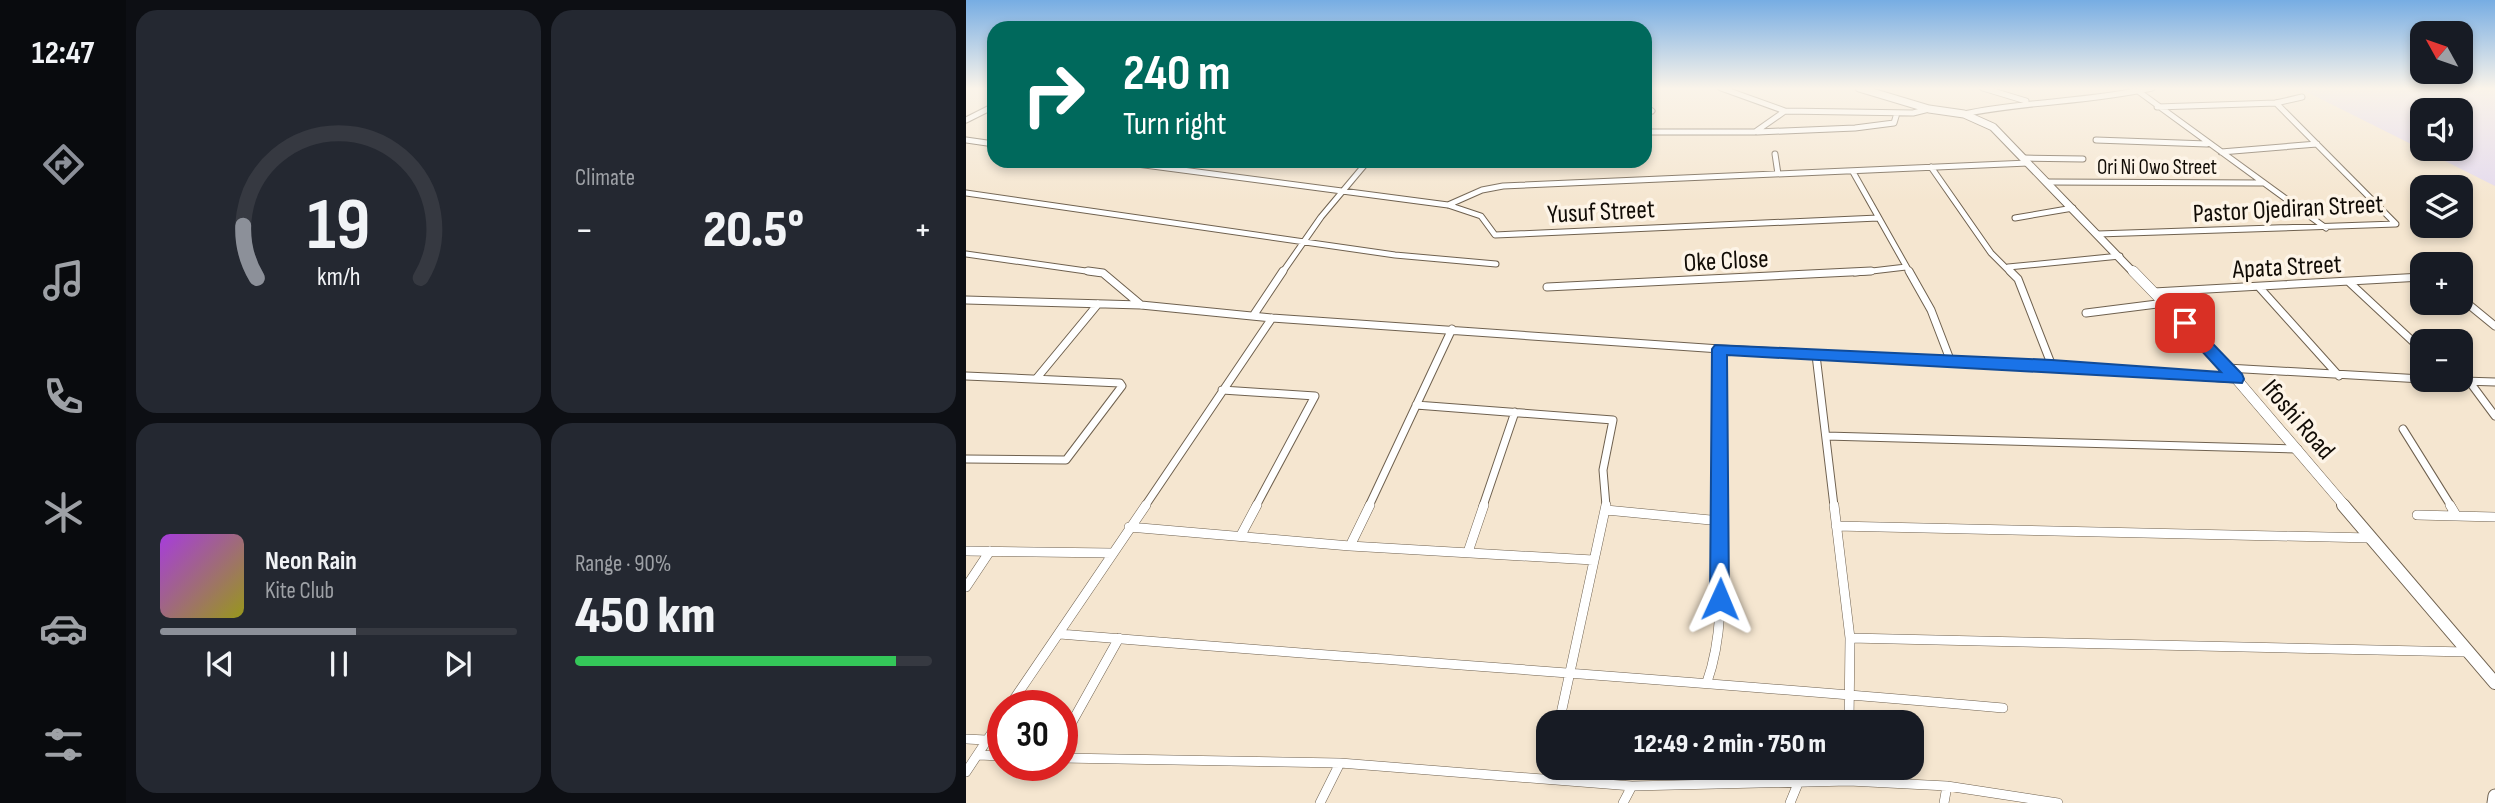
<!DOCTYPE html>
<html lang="en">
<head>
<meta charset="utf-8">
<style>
  body { margin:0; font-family:"Sofia Sans Condensed",sans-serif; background:#242831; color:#f1f3f6; height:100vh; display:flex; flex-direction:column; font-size:26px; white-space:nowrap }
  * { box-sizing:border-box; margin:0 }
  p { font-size:23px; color:#9ea1a6 }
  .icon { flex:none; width:38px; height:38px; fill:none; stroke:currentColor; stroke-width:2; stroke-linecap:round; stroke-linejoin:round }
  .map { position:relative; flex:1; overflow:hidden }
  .details { display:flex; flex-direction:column; gap:10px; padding:10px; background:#0d0f14; width:840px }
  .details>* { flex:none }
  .hud { position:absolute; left:21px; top:21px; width:665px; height:147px; border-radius:21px; box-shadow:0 4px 10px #0003; background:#00695c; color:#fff; overflow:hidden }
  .needle { width:46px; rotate:310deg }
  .fabs { position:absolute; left:1444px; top:21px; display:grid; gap:14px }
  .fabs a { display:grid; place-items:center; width:63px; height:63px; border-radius:14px; background:#171b24; box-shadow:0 4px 10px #0003; font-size:35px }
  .speed { position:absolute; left:21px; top:690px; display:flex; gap:14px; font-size:35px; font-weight:700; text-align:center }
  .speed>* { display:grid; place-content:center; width:91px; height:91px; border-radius:50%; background:#171b24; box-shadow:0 4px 10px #0003; line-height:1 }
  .speed .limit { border:10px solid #d22; background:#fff; color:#111 }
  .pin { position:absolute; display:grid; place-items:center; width:60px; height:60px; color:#fff; margin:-30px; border-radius:14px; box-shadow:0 4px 10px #0006 }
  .me { position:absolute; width:77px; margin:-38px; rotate:1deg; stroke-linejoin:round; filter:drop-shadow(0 0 5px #0008) }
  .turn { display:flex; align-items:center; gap:24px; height:147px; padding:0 21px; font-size:32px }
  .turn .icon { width:91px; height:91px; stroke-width:2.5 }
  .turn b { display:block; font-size:49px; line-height:60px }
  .big { font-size:52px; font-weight:800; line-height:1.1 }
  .details .tile { flex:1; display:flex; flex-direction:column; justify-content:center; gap:10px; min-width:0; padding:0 24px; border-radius:21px; background:#242831 }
  .details .dial { align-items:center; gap:0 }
  .dial svg { height:182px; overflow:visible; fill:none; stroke:#363941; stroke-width:7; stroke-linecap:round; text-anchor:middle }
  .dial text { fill:#f1f3f6; stroke:none }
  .song { display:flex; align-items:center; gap:21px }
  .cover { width:84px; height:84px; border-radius:10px; background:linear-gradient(135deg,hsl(280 70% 55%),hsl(60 70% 35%)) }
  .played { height:7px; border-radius:4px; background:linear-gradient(90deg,#8c9099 55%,#363941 55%) }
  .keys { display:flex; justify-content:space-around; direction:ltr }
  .heat { display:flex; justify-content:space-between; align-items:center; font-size:38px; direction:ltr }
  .charge { height:10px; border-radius:5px; background:linear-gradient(90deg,#34c759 90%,#363941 0) }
  .details .tiles { flex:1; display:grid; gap:10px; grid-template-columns:repeat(2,1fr) }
  .trip { position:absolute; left:570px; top:710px; width:388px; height:70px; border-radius:21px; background:#171b24; box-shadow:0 4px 10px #0003; font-weight:800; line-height:70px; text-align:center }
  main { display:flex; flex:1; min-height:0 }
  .dock { display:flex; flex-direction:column; width:126px; justify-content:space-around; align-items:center; background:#090b0e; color:#9ea1a6 }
  .dock .icon { width:49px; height:49px }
  .dock .active { color:#8c9099 }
  .dock b { font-size:32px; color:#f1f3f6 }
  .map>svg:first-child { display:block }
</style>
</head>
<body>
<main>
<nav class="dock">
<b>12:47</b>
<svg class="icon active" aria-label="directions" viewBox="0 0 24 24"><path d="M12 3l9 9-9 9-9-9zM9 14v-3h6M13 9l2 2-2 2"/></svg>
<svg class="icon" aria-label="music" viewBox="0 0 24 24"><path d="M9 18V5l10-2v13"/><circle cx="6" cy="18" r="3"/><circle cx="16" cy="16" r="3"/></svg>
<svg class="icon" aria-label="phone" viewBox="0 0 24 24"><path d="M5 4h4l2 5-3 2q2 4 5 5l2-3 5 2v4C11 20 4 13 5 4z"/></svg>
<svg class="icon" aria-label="climate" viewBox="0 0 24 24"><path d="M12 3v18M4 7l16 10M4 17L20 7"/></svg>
<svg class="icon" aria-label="car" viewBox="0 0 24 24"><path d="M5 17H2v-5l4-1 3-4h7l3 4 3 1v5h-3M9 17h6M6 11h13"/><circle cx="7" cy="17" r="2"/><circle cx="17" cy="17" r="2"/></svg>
<svg class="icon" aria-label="filters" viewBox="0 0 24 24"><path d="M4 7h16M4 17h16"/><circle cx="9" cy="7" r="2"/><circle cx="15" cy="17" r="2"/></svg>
</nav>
<section class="details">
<div class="tiles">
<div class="tile dial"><svg viewBox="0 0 100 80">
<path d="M14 69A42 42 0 1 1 86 69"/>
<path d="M14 69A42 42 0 0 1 8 46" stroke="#8c9099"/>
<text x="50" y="56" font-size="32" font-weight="700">19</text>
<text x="50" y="72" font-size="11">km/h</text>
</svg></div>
<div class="tile"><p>Climate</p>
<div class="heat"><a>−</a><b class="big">20.5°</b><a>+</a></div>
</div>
<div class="tile">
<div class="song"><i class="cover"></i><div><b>Neon Rain</b><p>Kite Club</p></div></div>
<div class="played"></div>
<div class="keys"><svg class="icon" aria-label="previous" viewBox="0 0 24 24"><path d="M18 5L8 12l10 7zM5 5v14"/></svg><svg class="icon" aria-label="pause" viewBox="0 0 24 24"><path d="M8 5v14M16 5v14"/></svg><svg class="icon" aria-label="next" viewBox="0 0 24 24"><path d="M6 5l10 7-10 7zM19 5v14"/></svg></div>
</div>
<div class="tile"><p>Range · 90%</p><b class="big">450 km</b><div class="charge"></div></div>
</div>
</section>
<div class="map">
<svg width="1529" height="803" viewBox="0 0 1529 803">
  <rect width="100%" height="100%" fill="#f5e6d0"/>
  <path fill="#e3d9ee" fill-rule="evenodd" d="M1333 88H1529V186ZM1456 110H1494V149H1456Z"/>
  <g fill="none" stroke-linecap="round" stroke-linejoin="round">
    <defs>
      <path id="minor-far2" d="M755 88 819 111
        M1017 88 1060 101
        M1172 91 1360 228
        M679 107 686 111
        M1191 107 1310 103 1336 97
        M998 114C1060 101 1124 102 1186 88
        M0 120 28 106
        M679 132H789L819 111 947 113 963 109
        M791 132 889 128 928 123 931 113
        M0 140 28 144
        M1130 140 1241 144
        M1255 152 1351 144
        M809 154 812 174
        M1058 158 1117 159
        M148 161 482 205 515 216 529 235 912 218
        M965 167 1025 253 1045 273
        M887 172 944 273
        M1081 182 1297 183
        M0 193 429 255 530 264
        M482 205 516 190 537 186 1062 163
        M1049 218 1107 208
        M1132 234 1430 224 1310 103
        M0 254 134 273
        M1042 267 1154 256
        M316 273 355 217 402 161
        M889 273 940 267"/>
      <path id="minor-far1" d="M122 271 137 273 175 305
        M943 271 965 310 985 362
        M1044 271 1052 279 1086 366
        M1383 282 1456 350
        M581 287 905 271
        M1293 287 1373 376
        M1188 292 1456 277
        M1496 299 1529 326
        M0 300 175 305 306 318 754 349 1086 366 1270 379
        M1120 313 1199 303
        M287 316 317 271
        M850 355 868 506
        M1261 368 1456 379
        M0 376 154 383 156 386 100 460 0 459
        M70 379 132 304
        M1465 380 1529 382
        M1503 381 1529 416
        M256 390 349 396 290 506
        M450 405 647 420 637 470 640 506
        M1437 429 1485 506
        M860 436 1332 449
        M179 506 306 318
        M403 506 486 329
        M517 506 549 412
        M753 506 754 349"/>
      <path id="minor" d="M868 505 884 638 883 723
        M1484 505 1490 515
        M640 510 755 521
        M1451 515 1529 517
        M870 526 1405 538
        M163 527 384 546 627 560
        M275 535 291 505
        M384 546 404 505
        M0 551 146 553
        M502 552 518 505
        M0 587 24 551
        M94 634C408 660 723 680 1037 708
        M884 638 1501 652
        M741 682C761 626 753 563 753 505
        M44 705 180 505
        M593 723 640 505
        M0 739 20 740
        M96 740 153 638
        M12 755 37 756
        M96 758 374 763 666 786 883 781 981 786 1092 803
        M883 768V781
        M0 772 37 716
        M582 779 584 768
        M354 803 374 763
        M657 803 666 786
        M824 803 833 781
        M978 803 981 786"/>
      <path id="secondary-far2" d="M893 88 963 109 998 114 1027 127 1168 273"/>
      <path id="secondary-far1" d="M1167 271 1261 368 1379 506"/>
      <path id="secondary" d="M1377 505 1529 683"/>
      <path id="primary" d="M1528 803 1529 796"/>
    </defs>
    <use href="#minor-far2" stroke="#6f614f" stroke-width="7"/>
    <use href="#minor-far1" stroke="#6f614f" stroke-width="9"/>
    <use href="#minor" stroke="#6f614f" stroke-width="10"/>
    <use href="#secondary-far2" stroke="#6f614f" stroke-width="9"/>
    <use href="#secondary-far1" stroke="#6f614f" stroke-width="11"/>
    <use href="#secondary" stroke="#6f614f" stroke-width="14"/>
    <use href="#primary" stroke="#6f614f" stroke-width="15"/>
    <use href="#minor-far2" stroke="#fff" stroke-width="5"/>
    <use href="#minor-far1" stroke="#fff" stroke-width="7"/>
    <use href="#minor" stroke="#fff" stroke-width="9"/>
    <use href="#secondary-far2" stroke="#fff" stroke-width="7"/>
    <use href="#secondary-far1" stroke="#fff" stroke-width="10"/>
    <use href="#secondary" stroke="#fff" stroke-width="12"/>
    <use href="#primary" stroke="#fff" stroke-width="13"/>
  </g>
  <linearGradient id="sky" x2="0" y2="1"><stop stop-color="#77ade3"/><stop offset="0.44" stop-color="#faf4ea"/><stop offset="1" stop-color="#faf4ea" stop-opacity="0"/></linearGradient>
  <rect width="1529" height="201" fill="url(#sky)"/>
  <path fill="#1a73e8" stroke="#114b97" stroke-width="2" d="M1219 318 1224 320 1276 374 1278 379 1276 383 761 355 763 599 760 606 754 608 747 606 744 599 746 349 749 345 1086 360 1255 372 1214 327 1211 323 1214 320Z"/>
  <g text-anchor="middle" stroke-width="7" stroke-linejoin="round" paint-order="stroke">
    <g font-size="21" fill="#110c06" stroke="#fdf4e7">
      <text x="1191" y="174">Ori Ni Owo Street</text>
    </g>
    <g font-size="26" fill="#110c06" stroke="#fdf4e7">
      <text transform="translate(1322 208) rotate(-3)" y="9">Pastor Ojediran Street</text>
      <text transform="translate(635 211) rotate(-3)" y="9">Yusuf Street</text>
      <text transform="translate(760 260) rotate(-3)" y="9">Oke Close</text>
      <text transform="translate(1321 266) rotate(-3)" y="9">Apata Street</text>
      <text transform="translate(1333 419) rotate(49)" y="9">Ifoshi Road</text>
    </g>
  </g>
</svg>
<div class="fabs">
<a><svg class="needle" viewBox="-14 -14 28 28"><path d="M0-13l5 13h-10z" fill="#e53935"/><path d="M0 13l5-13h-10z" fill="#9ea1a6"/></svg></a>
<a><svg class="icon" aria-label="sound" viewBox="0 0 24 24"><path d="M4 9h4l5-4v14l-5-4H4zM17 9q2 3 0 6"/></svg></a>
<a><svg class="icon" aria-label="layers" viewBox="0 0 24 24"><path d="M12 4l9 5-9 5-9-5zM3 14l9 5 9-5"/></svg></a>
<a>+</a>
<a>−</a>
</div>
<div class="speed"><div class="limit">30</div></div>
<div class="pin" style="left:1219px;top:323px;background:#d93025"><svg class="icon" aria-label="arrive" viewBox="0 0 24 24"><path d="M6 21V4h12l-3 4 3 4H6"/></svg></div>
<svg class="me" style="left:754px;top:599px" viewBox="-20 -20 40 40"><path d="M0-17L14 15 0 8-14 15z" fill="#1a73e8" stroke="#fff" stroke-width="4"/></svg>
<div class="trip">12:49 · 2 min · 750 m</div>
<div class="hud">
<div class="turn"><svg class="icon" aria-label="right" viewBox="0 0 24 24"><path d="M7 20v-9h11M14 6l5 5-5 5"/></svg><div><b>240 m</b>Turn right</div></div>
</div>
</div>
</main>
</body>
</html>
